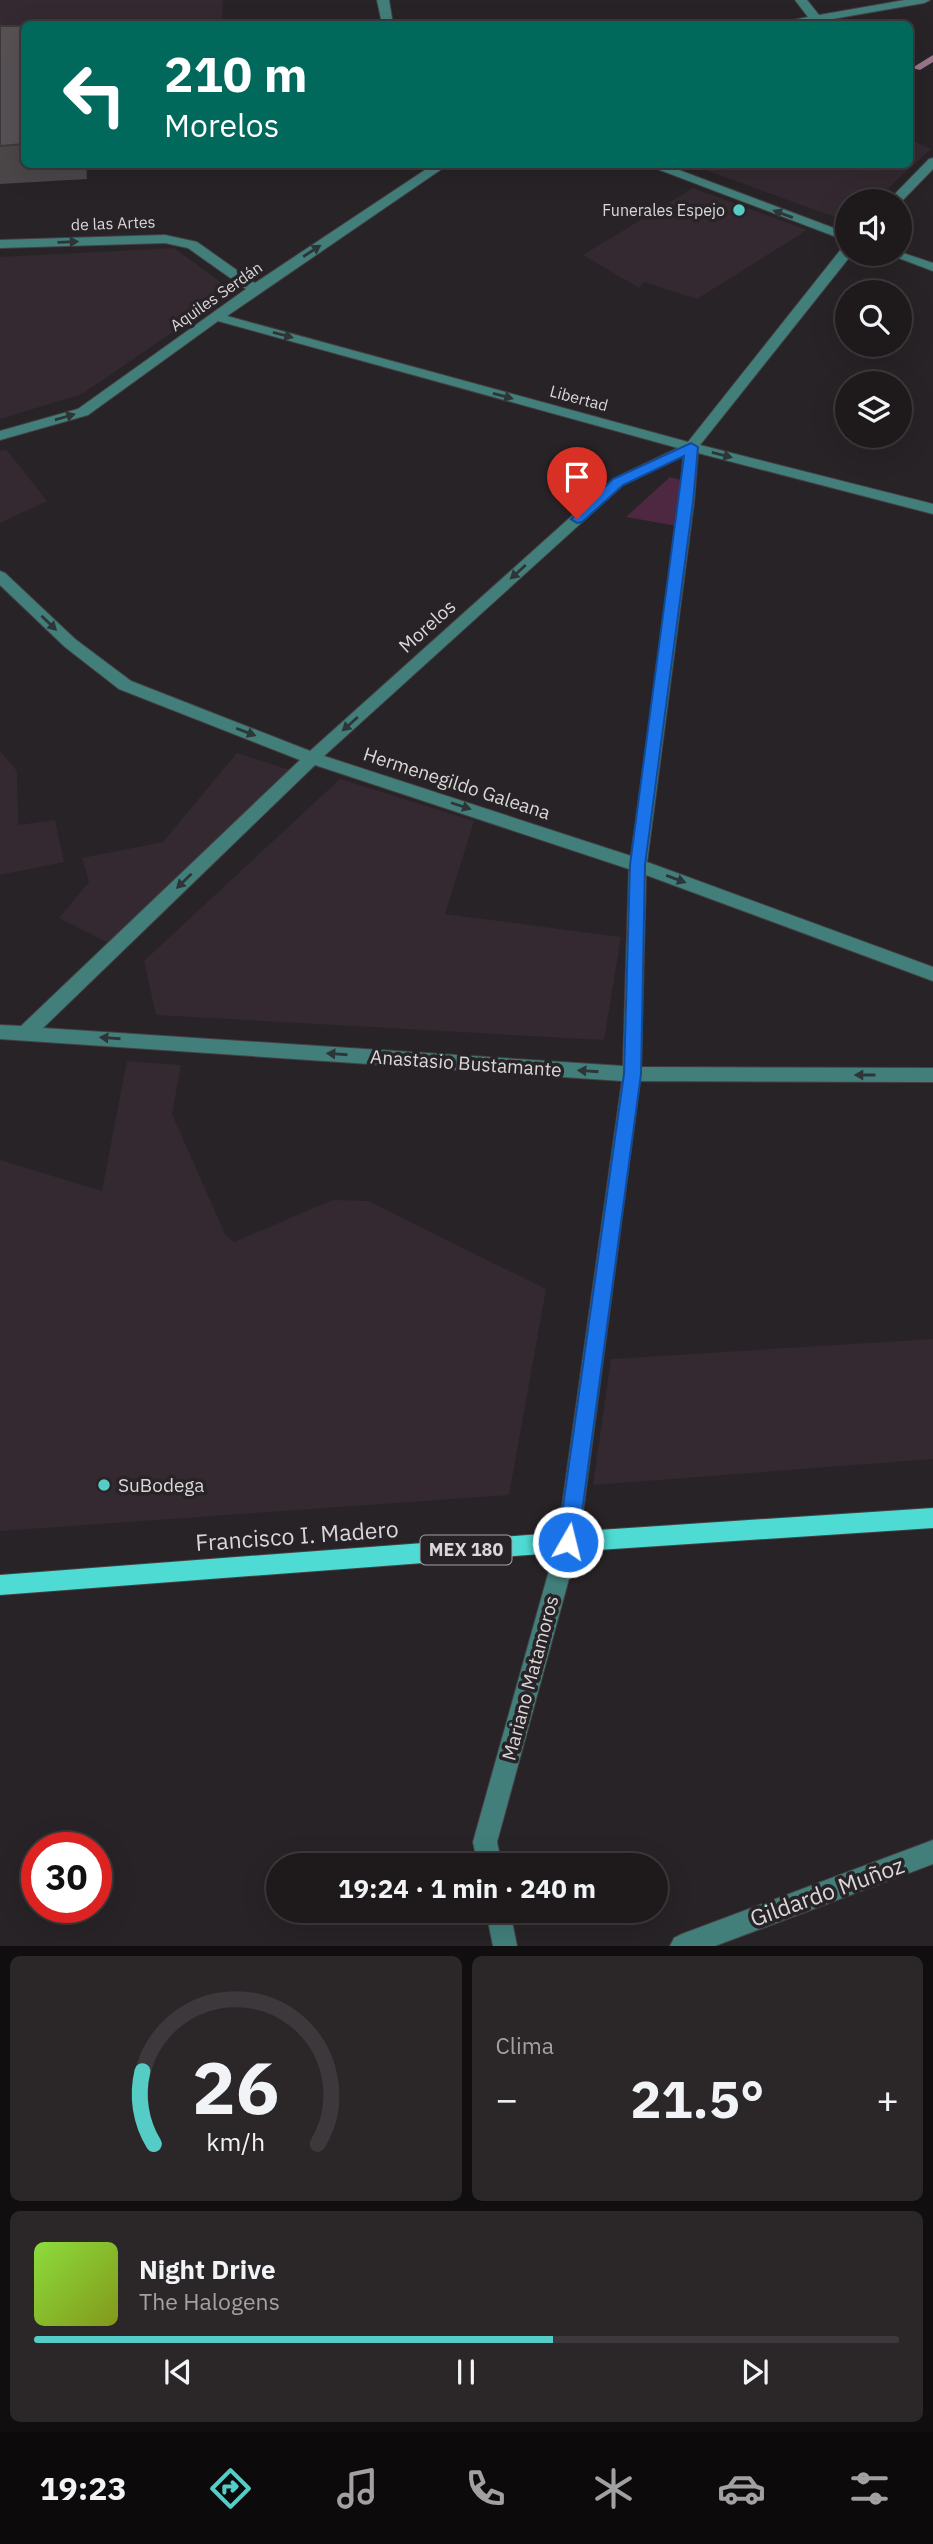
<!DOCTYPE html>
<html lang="es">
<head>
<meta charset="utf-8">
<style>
  body { margin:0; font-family:"IBM Plex Sans",sans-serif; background:#2b2729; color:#f1f3f6; height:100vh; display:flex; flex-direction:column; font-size:26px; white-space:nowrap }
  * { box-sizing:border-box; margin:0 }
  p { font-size:23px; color:#a1a1a3 }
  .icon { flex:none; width:38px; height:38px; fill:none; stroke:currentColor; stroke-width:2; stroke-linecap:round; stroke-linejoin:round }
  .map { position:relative; height:1946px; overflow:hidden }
  .drawer { display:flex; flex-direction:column; gap:10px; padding:10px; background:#100e0f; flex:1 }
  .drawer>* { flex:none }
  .banner { position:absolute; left:21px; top:21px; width:892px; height:147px; border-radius:10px; box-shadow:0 7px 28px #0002,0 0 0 2px #3c383b; background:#00695c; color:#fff; overflow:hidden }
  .controls { position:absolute; left:835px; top:189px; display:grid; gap:14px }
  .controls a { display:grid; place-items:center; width:77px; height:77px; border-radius:50%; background:#1e1a1c; box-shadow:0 7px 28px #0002,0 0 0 2px #3c383b; font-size:35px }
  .speed { position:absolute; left:21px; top:1832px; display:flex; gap:14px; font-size:35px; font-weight:700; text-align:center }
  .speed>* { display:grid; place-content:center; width:91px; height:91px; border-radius:50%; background:#1e1a1c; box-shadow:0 7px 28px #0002,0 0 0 2px #3c383b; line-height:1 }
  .speed .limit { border:10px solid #d22; background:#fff; color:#111 }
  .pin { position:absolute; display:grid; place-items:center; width:60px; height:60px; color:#fff; margin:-72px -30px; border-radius:50% 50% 50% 0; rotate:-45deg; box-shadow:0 0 7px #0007 }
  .pin .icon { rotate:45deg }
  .me { position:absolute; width:77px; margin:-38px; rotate:8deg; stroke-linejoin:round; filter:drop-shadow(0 0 5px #0008) }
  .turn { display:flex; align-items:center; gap:24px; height:147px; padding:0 28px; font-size:32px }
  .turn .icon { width:91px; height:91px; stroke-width:2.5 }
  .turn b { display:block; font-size:49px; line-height:60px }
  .big { font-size:52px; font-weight:700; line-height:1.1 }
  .drawer .tile { flex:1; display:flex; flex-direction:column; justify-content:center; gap:10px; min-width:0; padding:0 24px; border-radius:10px; background:#2b2729 }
  .drawer .dial { align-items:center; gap:0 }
  .dial svg { height:182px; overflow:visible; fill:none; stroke:#3c383b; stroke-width:7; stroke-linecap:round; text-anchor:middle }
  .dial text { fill:#f1f3f6; stroke:none }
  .song { display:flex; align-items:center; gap:21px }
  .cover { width:84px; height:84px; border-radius:10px; background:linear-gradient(135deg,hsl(90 70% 55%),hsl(70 70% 35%)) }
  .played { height:7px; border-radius:4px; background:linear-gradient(90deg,#55cdc6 60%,#3c383b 60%) }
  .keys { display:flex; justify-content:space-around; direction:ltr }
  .heat { display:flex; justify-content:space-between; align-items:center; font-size:38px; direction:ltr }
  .drawer .tiles { flex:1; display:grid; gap:10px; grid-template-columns:1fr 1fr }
  .tile:last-child { grid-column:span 2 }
  .trip { position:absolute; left:266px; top:1853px; width:402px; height:70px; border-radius:35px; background:#1e1a1c; box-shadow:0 7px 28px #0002,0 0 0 2px #3c383b; font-weight:700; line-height:70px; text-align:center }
  .tab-bar { display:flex; height:112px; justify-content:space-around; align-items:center; background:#0c0a0b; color:#a1a1a3 }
  .tab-bar .icon { width:49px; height:49px }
  .tab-bar .active { color:#55cdc6 }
  .tab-bar b { font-size:32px; color:#f1f3f6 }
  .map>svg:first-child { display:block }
</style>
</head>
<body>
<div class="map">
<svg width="933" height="1946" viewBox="0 0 933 1946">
  <rect width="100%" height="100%" fill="#282326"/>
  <path fill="#342930" d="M0 0H223L222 24H24V47H0Z
    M910 139 931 149 874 201H847V217L840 219 692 165 910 164Z
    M693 188 807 230 697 299 644 282 639 288 583 255Z
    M174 248 233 291 82 394 0 419V257Z
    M6 449 47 501 0 523V451Z
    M0 751 17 771 18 825 55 820 64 862 0 875Z
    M237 753 296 772 113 945 59 918 89 882 82 858 163 842Z
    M340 779 474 821 445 914 621 937 604 1040 156 1015 144 961Z
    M127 1061 181 1065 172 1114 225 1234 234 1242 332 1200 368 1201 546 1289 509 1495 0 1531V1160L102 1191Z
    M933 1339V1459L593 1485 611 1359Z"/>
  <path fill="#4e2741" d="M670 477 684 481 677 526 626 517Z"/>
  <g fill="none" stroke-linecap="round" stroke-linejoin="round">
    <path fill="#9b768d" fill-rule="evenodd" d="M933 55V62L920 70 912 68Z"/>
    <defs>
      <path id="minor" d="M377 0H389L393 24H382Z
        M795 0H807L819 15 905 0H930L924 3 804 24H782L783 22 808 17Z
        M933 158V169L900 203 888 201 929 159Z
        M434 164H449L227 316 688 442 842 248 847 247V254H852L700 445 933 504V514L698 453 694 502 647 862 933 967V981L646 875 641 1067 933 1068V1082L640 1081 579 1542 497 1842 502 1866H478L473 1842 557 1542 622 1081 0 1039V1025L21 1026 300 760 119 689 65 647 0 585V571L5 573 75 639 131 681 310 751 613 479 678 448 218 321 88 415 0 440V431L78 409 246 289 188 248 165 243 0 248V240L165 235 197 242 255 283ZM683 456 680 502 631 856 324 756 623 485ZM315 765 629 869 623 1066 43 1028Z
        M644 164H663L847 233V241Z
        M900 252 933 263V271L888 254H900Z
        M933 1840V1864L715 1946H670L674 1938 682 1934Z
        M486 1911H510L517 1946H493Z"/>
      <path id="major" d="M933 1508V1528L568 1552 0 1595V1575L568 1532Z"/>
    </defs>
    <use href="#minor" stroke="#454043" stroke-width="2"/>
    <use href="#major" stroke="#454043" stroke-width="2"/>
    <use href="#minor" fill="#427f7b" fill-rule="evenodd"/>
    <use href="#major" fill="#4ddbd3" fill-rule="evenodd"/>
  </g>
  <path fill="#4b4648" d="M0 26H24V164H87V179L0 184Z"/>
  <path fill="#3d393b" d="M85 164H87V179Z"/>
  <path fill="#575154" stroke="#3d393b" stroke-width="2" d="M0 26H24V144L0 146Z"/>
  <defs><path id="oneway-solid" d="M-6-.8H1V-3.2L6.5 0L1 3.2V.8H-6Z" transform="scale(1.75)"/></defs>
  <g fill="#2d3537">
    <use href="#oneway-solid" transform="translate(783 214) rotate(-160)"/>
    <use href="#oneway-solid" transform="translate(68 242) rotate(-2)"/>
    <use href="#oneway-solid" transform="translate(312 251) rotate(-33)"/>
    <use href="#oneway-solid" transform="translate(283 335) rotate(15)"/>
    <use href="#oneway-solid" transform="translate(503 396) rotate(15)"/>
    <use href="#oneway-solid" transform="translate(65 417) rotate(-16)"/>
    <use href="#oneway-solid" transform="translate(722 455) rotate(14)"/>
    <use href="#oneway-solid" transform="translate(518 572) rotate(138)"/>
    <use href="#oneway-solid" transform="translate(49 623) rotate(44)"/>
    <use href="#oneway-solid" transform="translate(350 724) rotate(138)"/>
    <use href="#oneway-solid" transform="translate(246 732) rotate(21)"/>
    <use href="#oneway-solid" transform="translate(461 806) rotate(18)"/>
    <use href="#oneway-solid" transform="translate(676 879) rotate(20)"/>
    <use href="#oneway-solid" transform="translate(184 881) rotate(136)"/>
    <use href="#oneway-solid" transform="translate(110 1038) rotate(-176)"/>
    <use href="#oneway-solid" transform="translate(337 1054) rotate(-176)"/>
    <use href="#oneway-solid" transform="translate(588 1071) rotate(-176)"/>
    <use href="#oneway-solid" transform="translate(865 1075) rotate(-180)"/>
  </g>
  <path fill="#1a73e8" stroke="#114b97" stroke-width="2" d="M691 443 698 447 693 502 645 865 641 1074 578 1542 575 1548 568 1551 561 1548 558 1542 624 1074 630 865 684 456 623 485 582 522 577 523 571 519 613 479Z"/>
  <g fill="#55cdc6" stroke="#282326" stroke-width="2.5">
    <circle cx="739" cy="210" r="7"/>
    <circle cx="104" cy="1485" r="7"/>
  </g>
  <g text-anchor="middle" stroke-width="7" stroke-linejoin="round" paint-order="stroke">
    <g font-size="16" fill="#dbd7d9" stroke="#282326" text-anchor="end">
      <text x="725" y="216">Funerales Espejo</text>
    </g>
    <g font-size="16" fill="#dbd7d9" stroke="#282326">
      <text transform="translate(113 223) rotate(-2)" y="6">de las Artes</text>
      <text transform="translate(216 296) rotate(-35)" y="6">Aquiles Serdán</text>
      <text transform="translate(579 398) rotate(15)" y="6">Libertad</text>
    </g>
    <rect fill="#282326" stroke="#a5a1a3" stroke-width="2" x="420.5" y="1535.5" width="91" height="29" rx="5"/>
    <g font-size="18" font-weight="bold" fill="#dbd7d9">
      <text x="466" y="1556">MEX 180</text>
    </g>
    <g font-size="19" fill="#dbd7d9" stroke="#282326">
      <text transform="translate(427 626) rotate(-42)" y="7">Morelos</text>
      <text transform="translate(457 783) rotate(18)" y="7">Hermenegildo Galeana</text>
      <text transform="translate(466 1063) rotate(4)" y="7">Anastasio Bustamante</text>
      <text transform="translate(530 1678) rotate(-75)" y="7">Mariano Matamoros</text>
    </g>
    <g font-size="19" fill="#dbd7d9" stroke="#282326" text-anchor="start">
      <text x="118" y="1492">SuBodega</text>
    </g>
    <g font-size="23" fill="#dbd7d9" stroke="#282326">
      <text transform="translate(297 1536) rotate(-4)" y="8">Francisco I. Madero</text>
      <text transform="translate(827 1892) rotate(-20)" y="8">Gildardo Muñoz</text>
    </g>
  </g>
</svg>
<div class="controls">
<a><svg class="icon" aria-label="sound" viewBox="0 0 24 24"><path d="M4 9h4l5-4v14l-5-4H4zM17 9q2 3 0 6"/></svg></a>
<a><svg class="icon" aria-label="search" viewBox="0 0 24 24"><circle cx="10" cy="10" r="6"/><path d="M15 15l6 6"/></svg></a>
<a><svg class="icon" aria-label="layers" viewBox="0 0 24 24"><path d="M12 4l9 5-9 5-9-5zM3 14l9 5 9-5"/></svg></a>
</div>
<div class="speed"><div class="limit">30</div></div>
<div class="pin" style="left:577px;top:519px;background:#d93025"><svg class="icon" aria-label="arrive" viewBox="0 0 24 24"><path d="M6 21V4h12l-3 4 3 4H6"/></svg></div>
<svg class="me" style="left:568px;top:1542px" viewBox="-20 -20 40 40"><circle r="17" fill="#1a73e8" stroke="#fff" stroke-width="3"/><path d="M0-11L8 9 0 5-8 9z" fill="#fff"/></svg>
<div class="trip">19:24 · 1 min · 240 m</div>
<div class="banner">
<div class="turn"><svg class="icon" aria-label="left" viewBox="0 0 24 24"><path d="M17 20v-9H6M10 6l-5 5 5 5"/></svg><div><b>210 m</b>Morelos</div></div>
</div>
</div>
<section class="drawer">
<div class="tiles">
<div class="tile dial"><svg viewBox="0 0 100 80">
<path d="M14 69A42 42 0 1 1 86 69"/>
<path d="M14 69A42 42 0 0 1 9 37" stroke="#55cdc6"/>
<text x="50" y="56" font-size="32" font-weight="700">26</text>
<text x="50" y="72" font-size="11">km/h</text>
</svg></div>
<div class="tile"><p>Clima</p>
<div class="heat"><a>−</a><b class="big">21.5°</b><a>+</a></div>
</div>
<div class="tile">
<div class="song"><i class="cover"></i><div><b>Night Drive</b><p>The Halogens</p></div></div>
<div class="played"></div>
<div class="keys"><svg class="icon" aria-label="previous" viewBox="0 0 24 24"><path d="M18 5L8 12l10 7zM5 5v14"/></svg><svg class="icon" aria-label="pause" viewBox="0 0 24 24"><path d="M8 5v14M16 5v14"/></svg><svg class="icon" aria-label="next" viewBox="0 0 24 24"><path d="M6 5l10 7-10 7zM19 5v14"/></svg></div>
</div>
</div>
</section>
<nav class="tab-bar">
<b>19:23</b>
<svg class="icon active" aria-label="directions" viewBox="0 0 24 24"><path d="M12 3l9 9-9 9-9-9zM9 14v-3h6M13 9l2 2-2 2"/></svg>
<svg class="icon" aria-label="music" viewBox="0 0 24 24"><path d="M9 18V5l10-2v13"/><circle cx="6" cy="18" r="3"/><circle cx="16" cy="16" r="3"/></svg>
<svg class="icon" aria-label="phone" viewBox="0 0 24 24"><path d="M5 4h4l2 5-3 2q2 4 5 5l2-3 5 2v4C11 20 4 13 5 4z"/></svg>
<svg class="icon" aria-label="climate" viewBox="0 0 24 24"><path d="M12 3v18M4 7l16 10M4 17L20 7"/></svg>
<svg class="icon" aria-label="car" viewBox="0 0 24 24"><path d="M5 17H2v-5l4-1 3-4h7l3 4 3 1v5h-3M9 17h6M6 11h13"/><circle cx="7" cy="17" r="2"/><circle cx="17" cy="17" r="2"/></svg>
<svg class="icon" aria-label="filters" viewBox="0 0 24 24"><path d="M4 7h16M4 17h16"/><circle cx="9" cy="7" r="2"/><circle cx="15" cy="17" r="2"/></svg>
</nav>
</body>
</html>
